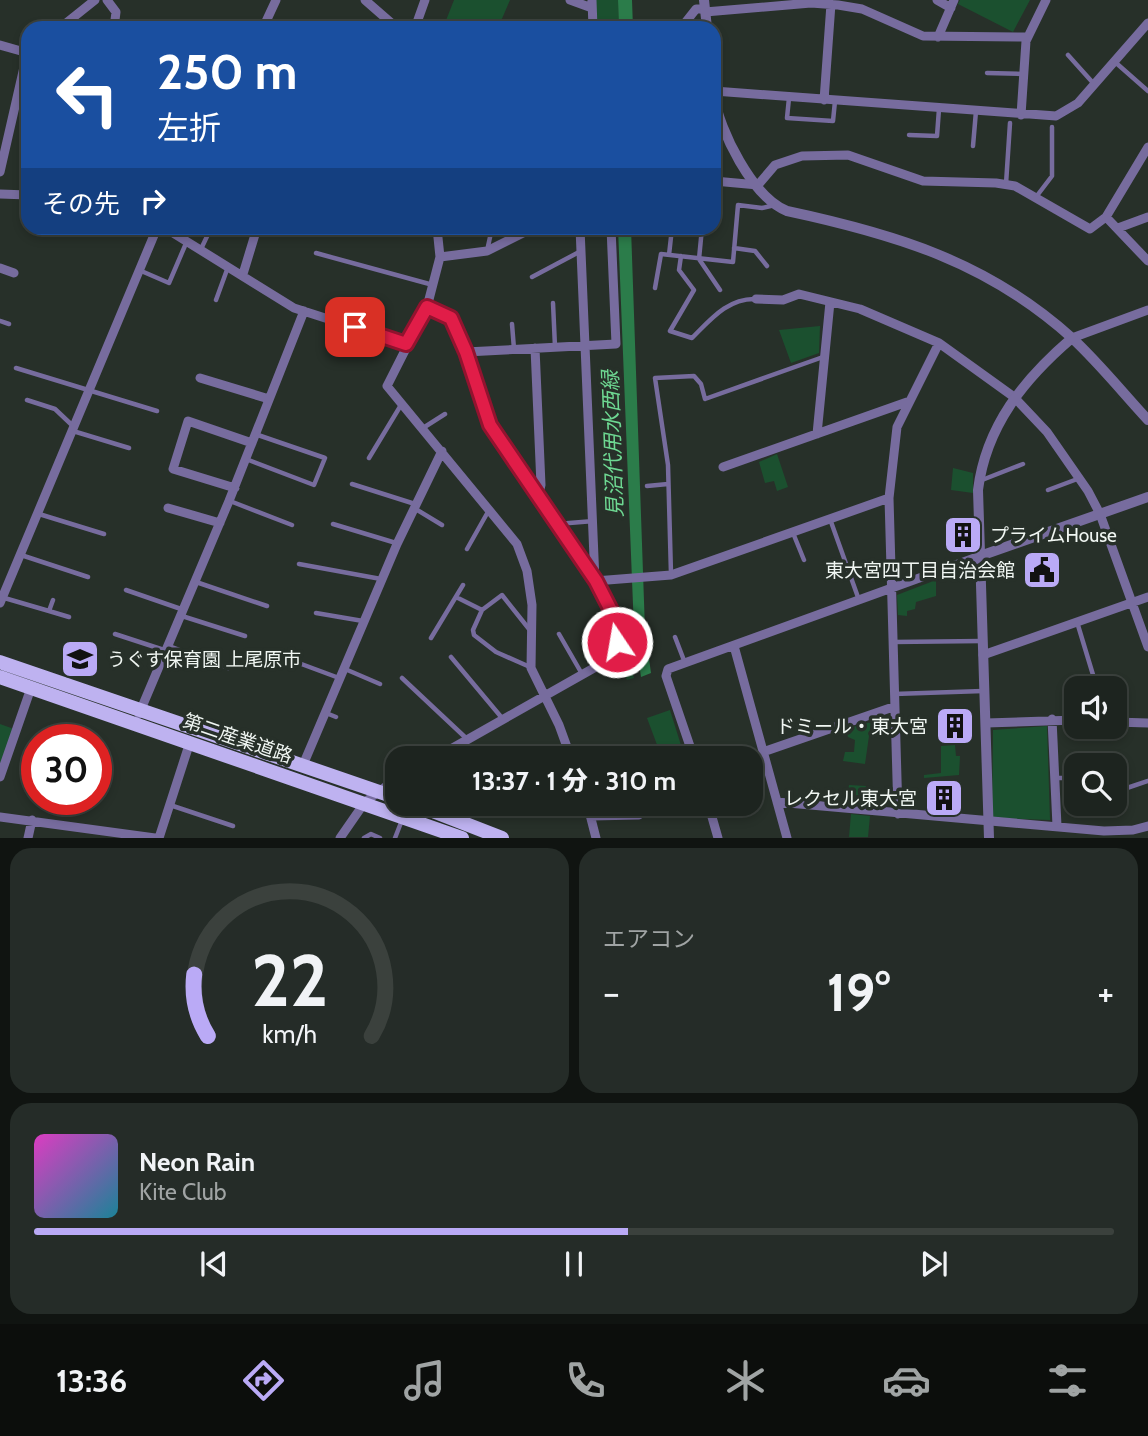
<!DOCTYPE html>
<html lang="ja">
<head>
<meta charset="utf-8">
<style>
  body { margin:0; font-family:Cabin,"Noto Sans JP",sans-serif; background:#252c28; color:#f1f3f6; height:100vh; display:flex; flex-direction:column; font-size:26px; white-space:nowrap }
  * { box-sizing:border-box; margin:0 }
  p { font-size:23px; color:#a0a4a4 }
  .icon { flex:none; width:38px; height:38px; fill:none; stroke:currentColor; stroke-width:2; stroke-linecap:round; stroke-linejoin:round }
  .map { position:relative; height:838px; overflow:hidden }
  .details { display:flex; flex-direction:column; gap:10px; padding:10px; background:#101411; flex:1 }
  .details>* { flex:none }
  .banner { position:absolute; left:21px; top:21px; width:700px; height:214px; border-radius:21px; box-shadow:0 4px 10px #0003,0 0 0 2px #3b413d; background:#1a4fa0; color:#fff; overflow:hidden }
  .buttons { position:absolute; left:1064px; top:676px; display:grid; gap:14px }
  .buttons a { display:grid; place-items:center; width:63px; height:63px; border-radius:14px; background:#1d241f; box-shadow:0 4px 10px #0003,0 0 0 2px #3b413d; font-size:35px }
  .speed { position:absolute; left:21px; top:724px; display:flex; gap:14px; font-size:35px; font-weight:700; text-align:center }
  .speed>* { display:grid; place-content:center; width:91px; height:91px; border-radius:50%; background:#1d241f; box-shadow:0 4px 10px #0003,0 0 0 2px #3b413d; line-height:1 }
  .speed .limit { border:10px solid #d22; background:#fff; color:#111 }
  .pin { position:absolute; display:grid; place-items:center; width:60px; height:60px; color:#fff; margin:-30px; border-radius:14px; box-shadow:0 4px 10px #0006 }
  .me { position:absolute; width:77px; margin:-38px; rotate:348deg; stroke-linejoin:round; filter:drop-shadow(0 0 5px #0008) }
  .turn { display:flex; align-items:center; gap:24px; height:147px; padding:0 21px; font-size:32px }
  .turn .icon { width:91px; height:91px; stroke-width:2.5 }
  .turn b { display:block; font-size:49px; line-height:60px }
  .then { display:flex; align-items:center; height:66px; padding:0 21px; background:#0003; gap:14px; font-size:26px }
  .big { font-size:52px; font-weight:800; line-height:1.1 }
  .details .card { flex:1; display:flex; flex-direction:column; justify-content:center; gap:10px; min-width:0; padding:0 24px; border-radius:21px; background:#252c28 }
  .details .dial { align-items:center; gap:0 }
  .dial svg { height:182px; overflow:visible; fill:none; stroke:#3b413d; stroke-width:7; stroke-linecap:round; text-anchor:middle }
  .dial text { fill:#f1f3f6; stroke:none }
  .song { display:flex; align-items:center; gap:21px }
  .cover { width:84px; height:84px; border-radius:10px; background:linear-gradient(135deg,hsl(310 70% 55%),hsl(190 70% 35%)) }
  .played { height:7px; border-radius:4px; background:linear-gradient(90deg,#baaaf6 55%,#3b413d 55%) }
  .keys { display:flex; justify-content:space-around; direction:ltr }
  .heat { display:flex; justify-content:space-between; align-items:center; font-size:38px; direction:ltr }
  .details .tiles { flex:1; display:grid; gap:10px; grid-template-columns:1fr 1fr }
  .card:last-child { grid-column:span 2 }
  .trip { position:absolute; left:385px; top:746px; width:378px; height:70px; border-radius:21px; background:#1d241f; box-shadow:0 4px 10px #0003,0 0 0 2px #3b413d; font-weight:800; line-height:70px; text-align:center }
  .dock { display:flex; height:112px; justify-content:space-around; align-items:center; background:#0c0e0c; color:#a0a4a4 }
  .dock .icon { width:49px; height:49px }
  .dock .current { color:#baaaf6 }
  .dock b { font-size:32px; color:#f1f3f6 }
  .map>svg:first-child { display:block }
</style>
</head>
<body>
<div class="map">
<svg width="1148" height="838" viewBox="0 0 1148 838">
  <rect width="100%" height="100%" fill="#273029"/>
  <path fill="#1b502f" d="M454 0H510L498 28H443Z
    M592 0H618L619 28H593Z
    M960 0H1030L1013 32 958 4Z
    M820 326 819 353 791 363 779 330Z
    M777 454 788 487 777 491 774 481 765 483 759 462Z
    M953 468 973 473V493L951 490Z
    M936 580V596L916 602 915 609 907 611V616L898 615 897 595Z
    M623 636 634 678 627 680 614 657Z
    M670 710 685 758H662L647 718Z
    M871 722 865 764 843 761 845 752H854L855 740 848 737 846 729Z
    M0 724 14 729 0 769Z
    M1047 726 1050 820 992 818 993 730Z
    M955 745 956 756H960L959 775 924 778V775L941 773V746Z
    M849 785 866 786 865 793H860L859 803 846 801Z
    M851 814 870 816 868 837H849Z"/>
  <path fill="#2b7c4a" d="M618 0H632L633 28H619Z
    M618 228H631L645 630 651 673 641 677 634 630Z"/>
  <g fill="none" stroke-linecap="round" stroke-linejoin="round">
    <path stroke="#776c9e" stroke-width="4.5" d="M1068 55 1094 84
      M1115 62 1148 91
      M987 73 1024 74
      M789 98 787 118 833 121 835 101
      M909 135 937 136 939 109
      M973 146 976 111
      M1006 184 1010 123
      M1036 197 1052 176V127
      M702 228 699 259 720 290
      M734 248 755 251 767 266
      M201 249 211 228
      M487 251 492 228
      M316 253 433 285
      M669 255 672 228
      M681 256 679 270 694 290 670 331 692 338C711 319 728 298 756 299
      M139 270 169 283 187 241
      M532 277 581 251
      M655 288 661 254 733 262 738 205 762 208 775 205
      M216 300 228 267
      M553 303 555 347
      M0 321 9 324
      M512 324 514 349
      M16 368 157 411
      M27 400 55 409 74 427
      M423 428 445 414
      M73 431 129 448
      M369 458 401 405
      M246 459 314 485 325 458 255 434
      M982 480 1023 464
      M352 484 415 504
      M647 486 668 484
      M1048 490 1080 478
      M230 501 292 525
      M414 508 442 525
      M39 514 104 534
      M830 519 859 600
      M333 524 396 543
      M557 524 594 521
      M793 533 804 560
      M467 549 489 510
      M21 555 88 577
      M299 564 381 579
      M671 574 668 465 655 378 694 376 701 384 705 399 823 357
      M196 582 267 606
      M126 590 181 609
      M1 597 49 611 53 600
      M456 597 482 610 502 595 529 629
      M482 610 473 630 474 635 496 652 530 667
      M49 611 69 617
      M316 613 363 621
      M182 616 245 636
      M1077 622 1097 688
      M115 634 164 650
      M559 634 582 674
      M675 637 685 663
      M431 638 463 585
      M893 642 982 641
      M169 646 228 668
      M451 657 502 718
      M296 662 339 678
      M345 669 380 684
      M402 678 467 739
      M894 694 983 691
      M326 713 336 717
      M1056 778H1076
      M1121 790 1148 781
      M170 805 233 826
      M364 838 371 834 380 838
      M395 838 402 820"/>
    <path stroke="#776c9e" stroke-width="9" d="M107 0 116 12 114 28
      M365 0 397 28
      M570 0 592 8
      M592 0 593 28
      M937 0 951 8
      M705 12 811 3 838 5 862 9 923 36 1027 37
      M60 28 95 0
      M263 28 276 0
      M415 28 425 0
      M681 28 696 9H705
      M938 37 954 0
      M0 45 28 53
      M714 91 1056 116 1078 103 1148 23
      M824 100 831 4
      M1021 115 1026 41 1046 0
      M0 172 27 54
      M714 181 758 185 775 165 802 156 848 155 923 181 996 183 1015 186 1090 229 1106 217 1148 147
      M0 194 28 195
      M1106 217 1148 261
      M165 228 294 308 406 344
      M437 228 440 257
      M533 228 487 251 440 257 427 307 387 386 517 544 527 571 532 605 531 668 559 725 571 758
      M580 228 595 581
      M1118 228 1148 217
      M0 268 14 273
      M243 274 257 228
      M756 299 783 300 799 294 860 309 939 343 1014 397 1047 432 1088 491 1100 514 1148 647
      M427 307 451 318 498 440 595 581 616 622 617 642 601 664 435 758
      M1072 338 1148 310
      M535 348 541 485 538 497
      M466 352 616 344 611 228
      M200 378 269 399
      M817 434 830 302
      M723 467 907 402
      M235 488 173 469 188 421 252 443
      M168 508 220 523
      M595 581 671 575 889 498
      M0 603 157 228
      M734 646 787 838
      M983 655 1148 597
      M139 714 229 501 304 311
      M1052 719 1057 826
      M1115 722 1148 723
      M986 723 1076 720
      M763 752 893 707
      M694 758 666 676 668 669 980 556
      M303 765 397 544 442 451
      M0 777 31 688
      M777 802 1104 831 1133 830 1148 826
      M587 803 596 838
      M708 803 718 838
      M898 814 889 498 897 427 939 343
      M591 816 639 815
      M0 817 155 838
      M28 838 32 820
      M159 838 190 742
      M340 838 365 802 397 778"/>
    <path stroke="#776c9e" stroke-width="10" d="M704 0 707 28
      M714 96C719 130 753 198 787 211 895 234 988 262 1072 338 1099 363 1123 393 1148 420
      M980 556 1148 497
      M989 838 978 490C986 426 1024 379 1072 338"/>
    <path stroke="#beb2f0" stroke-width="14" d="M0 662 397 798
      M0 677 462 838
      M412 803 502 838"/>
  </g>
  <g fill="none" stroke-linecap="round" stroke-linejoin="round">
    <defs>
      <path id="route" d="M355 327 406 344 427 307 451 318 466 352 490 425 596 581 617 622V642"/>
    </defs>
    <use href="#route" stroke="#92132f" stroke-width="18"/>
    <use href="#route" stroke="#e11d48" stroke-width="12"/>
  </g>
  <defs>
    <symbol id="building-square" viewBox="-11 -11 22 22"><rect x="-9" y="-9" width="18" height="18" rx="4" fill="#baaaf6" stroke="#273029"/><path d="M-4-6H4V6H1V3H-1V6H-4ZM-2.5-4.3h1.7v1.8h-1.7ZM.8-4.3h1.7v1.8H.8ZM-2.5-1h1.7V.8h-1.7ZM.8-1h1.7V.8H.8Z" fill="#111"/></symbol>
    <symbol id="civic-square" viewBox="-11 -11 22 22"><rect x="-9" y="-9" width="18" height="18" rx="4" fill="#baaaf6" stroke="#273029"/><path d="M-.6-6.5H3V-4.5H.6V-3L4-1V1h2V6H-6V1h2V-1L-.6-3ZM-1.2 2.5V6h2.4V2.5Z" fill="#111"/></symbol>
    <symbol id="school-square" viewBox="-11 -11 22 22"><rect x="-9" y="-9" width="18" height="18" rx="4" fill="#baaaf6" stroke="#273029"/><path d="M0-5L7-2L0 1L-7-2ZM-4 1L0 2.5L4 1V4Q0 6-4 4Z" fill="#111"/></symbol>
  </defs>
  <g fill-rule="evenodd">
    <use href="#building-square" x="941" y="513" width="44" height="44"/>
    <use href="#civic-square" x="1020" y="548" width="44" height="44"/>
    <use href="#school-square" x="58" y="637" width="44" height="44"/>
    <use href="#building-square" x="933" y="704" width="44" height="44"/>
    <use href="#building-square" x="922" y="776" width="44" height="44"/>
  </g>
  <g text-anchor="middle" stroke-width="7" stroke-linejoin="round" paint-order="stroke">
    <g font-size="19" fill="#f0f6f2" stroke="#273029" text-anchor="end">
      <text x="990" y="542" text-anchor="start">プライムHouse</text>
      <text x="1015" y="577">東大宮四丁目自治会館</text>
      <text x="107" y="666" text-anchor="start">うぐす保育園 上尾原市</text>
      <text x="928" y="733">ドミール・東大宮</text>
      <text x="917" y="805">レクセル東大宮</text>
    </g>
    <g font-size="19" fill="#f0f6f2" stroke="#273029">
      <text transform="translate(238 738) rotate(19)" y="7">第二産業道路</text>
    </g>
    <g font-size="21" font-style="italic" fill="#6ed892" stroke="#273029">
      <text transform="translate(613 444) rotate(-92)" y="7">見沼代用水西緑</text>
    </g>
  </g>
</svg>
<div class="buttons">
<a><svg class="icon" aria-label="sound" viewBox="0 0 24 24"><path d="M4 9h4l5-4v14l-5-4H4zM17 9q2 3 0 6"/></svg></a>
<a><svg class="icon" aria-label="search" viewBox="0 0 24 24"><circle cx="10" cy="10" r="6"/><path d="M15 15l6 6"/></svg></a>
</div>
<div class="speed"><div class="limit">30</div></div>
<div class="pin" style="left:355px;top:327px;background:#d93025"><svg class="icon" aria-label="arrive" viewBox="0 0 24 24"><path d="M6 21V4h12l-3 4 3 4H6"/></svg></div>
<svg class="me" style="left:617px;top:642px" viewBox="-20 -20 40 40"><circle r="17" fill="#e11d48" stroke="#fff" stroke-width="3"/><path d="M0-11L8 9 0 5-8 9z" fill="#fff"/></svg>
<div class="trip">13:37 · 1 分 · 310 m</div>
<div class="banner">
<div class="turn"><svg class="icon" aria-label="left" viewBox="0 0 24 24"><path d="M17 20v-9H6M10 6l-5 5 5 5"/></svg><div><b>250 m</b>左折</div></div>
<div class="then">その先<svg class="icon" aria-label="right" viewBox="0 0 24 24"><path d="M7 20v-9h11M14 6l5 5-5 5"/></svg></div>
</div>
</div>
<section class="details">
<div class="tiles">
<div class="card dial"><svg viewBox="0 0 100 80">
<path d="M14 69A42 42 0 1 1 86 69"/>
<path d="M14 69A42 42 0 0 1 8 42" stroke="#baaaf6"/>
<text x="50" y="56" font-size="32" font-weight="700">22</text>
<text x="50" y="72" font-size="11">km/h</text>
</svg></div>
<div class="card"><p>エアコン</p>
<div class="heat"><a>−</a><b class="big">19°</b><a>+</a></div>
</div>
<div class="card">
<div class="song"><i class="cover"></i><div><b>Neon Rain</b><p>Kite Club</p></div></div>
<div class="played"></div>
<div class="keys"><svg class="icon" aria-label="previous" viewBox="0 0 24 24"><path d="M18 5L8 12l10 7zM5 5v14"/></svg><svg class="icon" aria-label="pause" viewBox="0 0 24 24"><path d="M8 5v14M16 5v14"/></svg><svg class="icon" aria-label="next" viewBox="0 0 24 24"><path d="M6 5l10 7-10 7zM19 5v14"/></svg></div>
</div>
</div>
</section>
<nav class="dock">
<b>13:36</b>
<svg class="icon current" aria-label="directions" viewBox="0 0 24 24"><path d="M12 3l9 9-9 9-9-9zM9 14v-3h6M13 9l2 2-2 2"/></svg>
<svg class="icon" aria-label="music" viewBox="0 0 24 24"><path d="M9 18V5l10-2v13"/><circle cx="6" cy="18" r="3"/><circle cx="16" cy="16" r="3"/></svg>
<svg class="icon" aria-label="phone" viewBox="0 0 24 24"><path d="M5 4h4l2 5-3 2q2 4 5 5l2-3 5 2v4C11 20 4 13 5 4z"/></svg>
<svg class="icon" aria-label="climate" viewBox="0 0 24 24"><path d="M12 3v18M4 7l16 10M4 17L20 7"/></svg>
<svg class="icon" aria-label="car" viewBox="0 0 24 24"><path d="M5 17H2v-5l4-1 3-4h7l3 4 3 1v5h-3M9 17h6M6 11h13"/><circle cx="7" cy="17" r="2"/><circle cx="17" cy="17" r="2"/></svg>
<svg class="icon" aria-label="filters" viewBox="0 0 24 24"><path d="M4 7h16M4 17h16"/><circle cx="9" cy="7" r="2"/><circle cx="15" cy="17" r="2"/></svg>
</nav>
</body>
</html>
